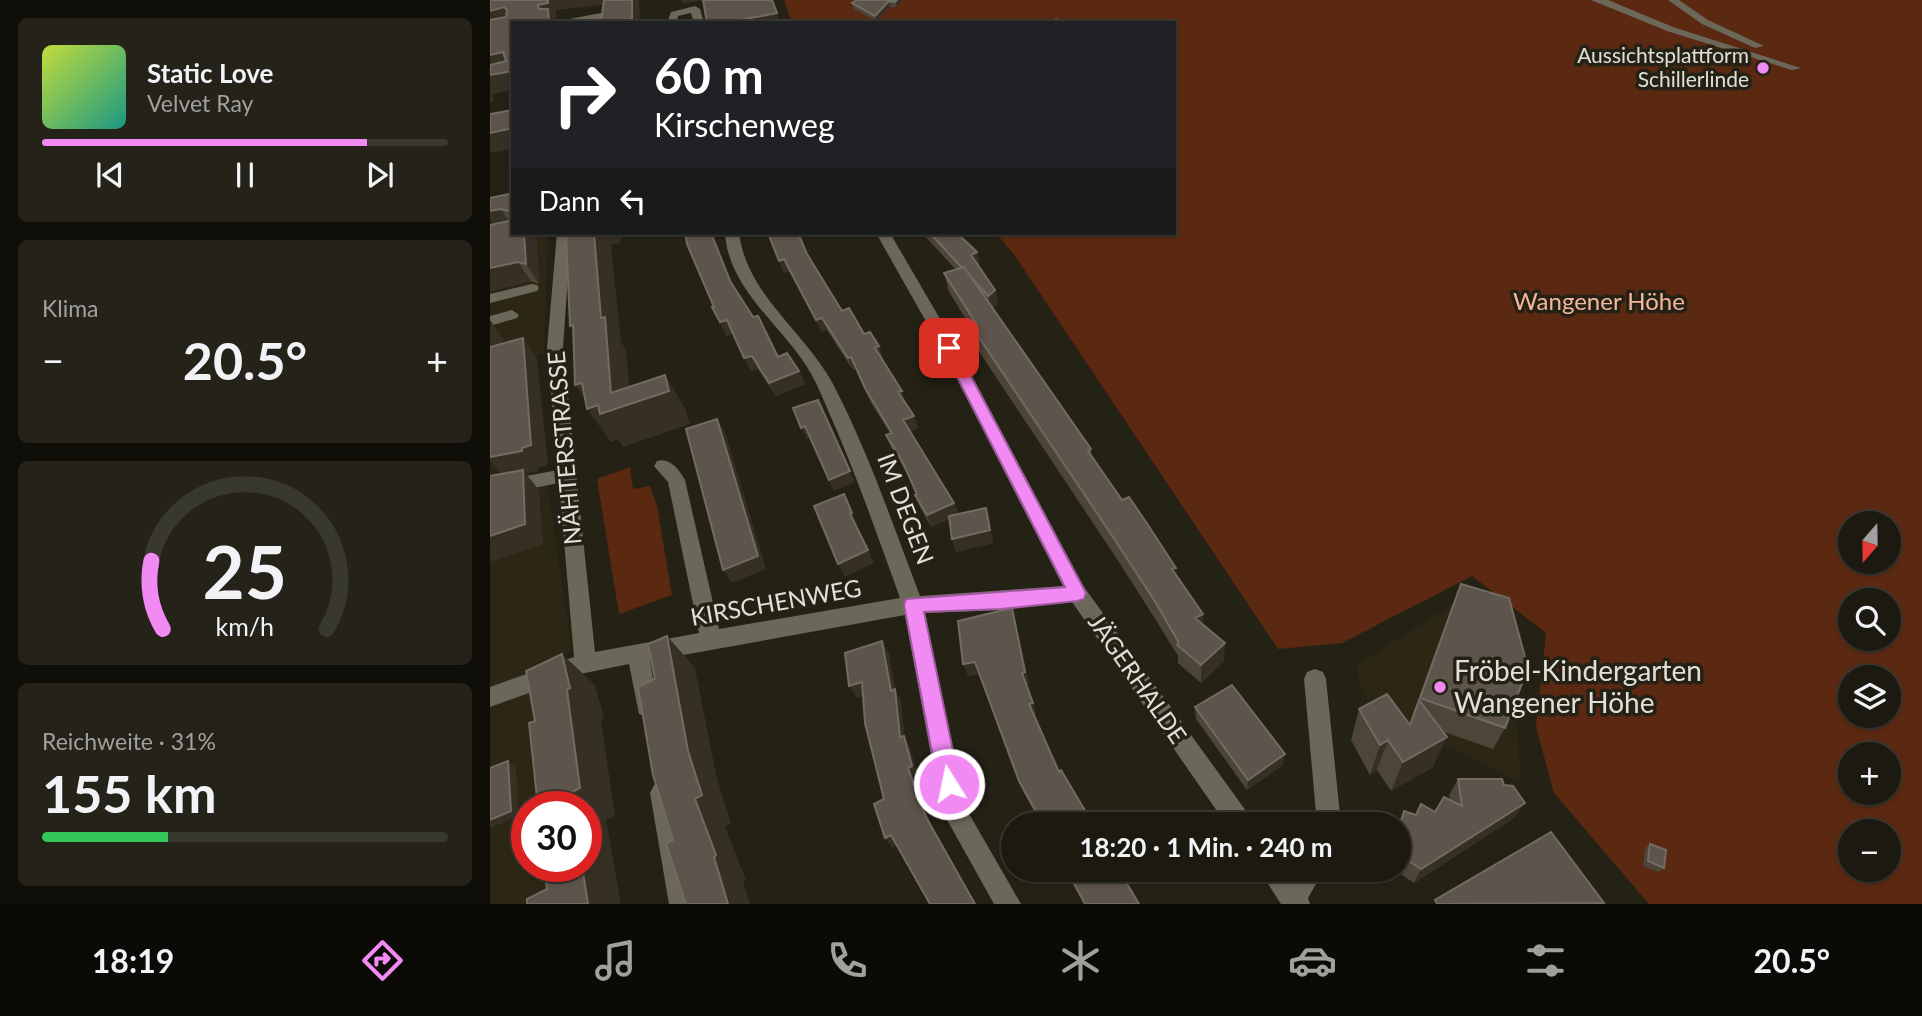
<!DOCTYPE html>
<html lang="de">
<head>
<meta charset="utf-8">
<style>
  body { margin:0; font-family:Lato,sans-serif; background:#242219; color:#f1f3f6; height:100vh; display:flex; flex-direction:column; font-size:26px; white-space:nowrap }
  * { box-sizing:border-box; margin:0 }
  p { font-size:23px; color:#a0a09f }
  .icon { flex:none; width:38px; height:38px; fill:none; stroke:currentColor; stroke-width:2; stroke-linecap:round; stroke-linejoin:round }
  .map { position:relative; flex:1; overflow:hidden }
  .panel { display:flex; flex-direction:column; gap:18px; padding:18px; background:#0f0e09; width:490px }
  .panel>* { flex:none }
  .hud { position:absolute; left:21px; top:21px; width:665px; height:214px; border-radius:0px; box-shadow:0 2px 5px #0004,0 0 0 2px #393830; background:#202124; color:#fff; overflow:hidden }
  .needle { width:46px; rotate:200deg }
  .fabs { position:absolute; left:1348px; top:511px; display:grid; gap:14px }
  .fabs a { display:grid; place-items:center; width:63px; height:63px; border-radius:50%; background:#1b1910; box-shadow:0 2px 5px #0004,0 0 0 2px #393830; font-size:35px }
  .speed { position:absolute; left:21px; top:791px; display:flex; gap:14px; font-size:35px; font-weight:700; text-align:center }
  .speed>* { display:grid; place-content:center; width:91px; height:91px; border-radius:50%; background:#1b1910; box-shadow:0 2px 5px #0004,0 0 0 2px #393830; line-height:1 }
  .speed .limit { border:10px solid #d22; background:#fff; color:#111 }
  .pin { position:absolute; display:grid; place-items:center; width:60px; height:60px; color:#fff; margin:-30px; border-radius:14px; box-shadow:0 4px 10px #0006 }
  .me { position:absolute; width:77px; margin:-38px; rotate:350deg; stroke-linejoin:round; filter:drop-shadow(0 0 5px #0008) }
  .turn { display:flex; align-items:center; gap:24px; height:147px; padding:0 28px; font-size:32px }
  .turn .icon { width:91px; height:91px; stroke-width:2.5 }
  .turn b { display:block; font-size:49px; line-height:60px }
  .then { display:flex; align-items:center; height:66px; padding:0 28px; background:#0003; gap:14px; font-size:26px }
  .big { font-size:52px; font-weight:700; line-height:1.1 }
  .panel .widget { flex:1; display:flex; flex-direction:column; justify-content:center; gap:10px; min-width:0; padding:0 24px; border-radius:10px; background:#242219 }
  .panel .dial { align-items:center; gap:0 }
  .dial svg { height:182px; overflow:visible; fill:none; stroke:#393830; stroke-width:7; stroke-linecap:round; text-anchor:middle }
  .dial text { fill:#f1f3f6; stroke:none }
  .song { display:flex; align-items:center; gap:21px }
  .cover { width:84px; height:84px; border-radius:10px; background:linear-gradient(135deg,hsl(70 70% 55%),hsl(170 70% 35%)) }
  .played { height:7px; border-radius:4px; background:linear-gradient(90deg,#f28af3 80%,#393830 80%) }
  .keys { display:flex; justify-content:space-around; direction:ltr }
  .heat { display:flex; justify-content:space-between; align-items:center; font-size:38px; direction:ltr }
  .charge { height:10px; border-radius:5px; background:linear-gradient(90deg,#34c759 31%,#393830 0) }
  .trip { position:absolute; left:511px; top:812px; width:410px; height:70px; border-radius:35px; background:#1b1910; box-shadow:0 2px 5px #0004,0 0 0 2px #393830; font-weight:700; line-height:70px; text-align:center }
  .tabs { display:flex; height:112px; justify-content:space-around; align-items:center; background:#0b0a06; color:#a0a09f }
  .tabs .icon { width:49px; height:49px }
  .tabs .selected { color:#f28af3 }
  .tabs b { font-size:32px; color:#f1f3f6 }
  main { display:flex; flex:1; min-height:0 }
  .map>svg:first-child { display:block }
</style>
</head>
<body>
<main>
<section class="panel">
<div class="widget">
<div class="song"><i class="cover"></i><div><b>Static Love</b><p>Velvet Ray</p></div></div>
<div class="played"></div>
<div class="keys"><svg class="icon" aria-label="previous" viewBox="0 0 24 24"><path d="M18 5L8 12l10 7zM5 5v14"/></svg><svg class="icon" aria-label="pause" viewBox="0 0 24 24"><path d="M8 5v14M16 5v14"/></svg><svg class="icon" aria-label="next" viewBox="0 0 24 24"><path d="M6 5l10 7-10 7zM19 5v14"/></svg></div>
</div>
<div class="widget"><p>Klima</p>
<div class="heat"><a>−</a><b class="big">20.5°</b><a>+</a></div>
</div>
<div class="widget dial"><svg viewBox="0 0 100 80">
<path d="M14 69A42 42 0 1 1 86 69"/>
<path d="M14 69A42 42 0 0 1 9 39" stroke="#f28af3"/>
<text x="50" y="56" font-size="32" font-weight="700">25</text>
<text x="50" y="72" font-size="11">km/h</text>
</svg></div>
<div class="widget"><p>Reichweite · 31%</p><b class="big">155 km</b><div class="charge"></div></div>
</section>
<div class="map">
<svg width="1432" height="904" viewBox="0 0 1432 904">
  <rect width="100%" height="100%" fill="#242115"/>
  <path fill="#2c2715" d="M37 233H58L54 354 8 368 10 492 57 483 82 651 44 663 57 807H37V866H62L65 904H0V241Z
    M968 601 1031 643 1026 712 1031 783 884 711 873 693 866 665Z"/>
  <path fill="#5b2912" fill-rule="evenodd" d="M294 0H1432V904H1159L1064 793 1046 727 1056 633 982 576 852 643 788 649 525 256 506 233H684V23H302ZM1360 523H1398V562H1360ZM1360 600H1398V639H1360ZM1360 677H1398V716H1360ZM1360 754H1398V793H1360ZM1360 831H1398V870H1360Z
    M140 467 143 489 160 486 167 506 182 595 129 614 107 479Z"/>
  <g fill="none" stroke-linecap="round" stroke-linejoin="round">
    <path fill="#6b6759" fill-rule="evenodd" d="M1101 0H1118L1183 27 1311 68 1302 70 1177 31Z
      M1178 0H1189L1218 20 1274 46 1265 48 1212 24Z
      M205 6 210 9 214 23H204L201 13 188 16 187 23H177L181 12Z
      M111 13 114 14V18L85 23H59Z
      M566 18 569 19 570 23H556Z
      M67 233H81L73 348 105 652 209 633 178 482 164 466 167 461C179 457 189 469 195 480L229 629 410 598C389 540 369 482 344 424 334 402 326 378 311 358 283 319 238 284 235 233H249C257 295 315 332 343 384 378 451 403 525 430 596L573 586 451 348 386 233H400L467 348 594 587 759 815 762 824H736L582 602 511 610 435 613 474 805 531 904H504L451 809 415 615 160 661 168 707 165 714 157 717 149 714 139 664 95 673 0 707V687L84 657 69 483 0 497V483L68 470 57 348Z
      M42 284 47 285 49 288 47 291 0 303V294Z
      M22 310 29 315 27 318 0 326V316Z
      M825 669 833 672 836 679 851 824H827L814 679 817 672Z
      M172 781 180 785 184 793 205 904H179L160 793 164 785Z
      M769 870H797L802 876 806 870H834L818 898 820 904H791Z"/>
  </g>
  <path fill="#4d453a" d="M367 0H412L407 7H400L386 21 364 9 362 3Z
    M23 193V233H46L49 284 41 281 0 291V225L3 224 0 221Z
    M222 233 243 285 288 357 309 371 315 384 286 396 268 369 261 371 243 333 237 336 222 307H224Z
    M278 233 317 254 352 311 374 334 389 346 393 359H392L416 403 428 428 420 432 464 503 468 514 496 508 503 543 466 552 462 539 459 519 441 527 430 507 425 495 426 494 418 475 401 447 396 435 400 433 380 401 366 369 363 370 337 330 332 332 299 271 294 273Z
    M429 233H467L490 265 488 266 505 290 508 303 502 308 601 449 602 457 632 500 687 576 713 614V625L734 661 711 683 688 663V656L667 622 627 559 486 347 482 329 459 292 454 273 466 270 433 234 431 235Z
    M971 584 1015 728 1003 749 954 732 943 767 901 791 887 770 880 775 861 740 869 709 920 724Z
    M522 608 539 684 536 685 546 714 544 715 569 772 603 824H551L533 791 489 674 478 676Z
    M705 707 793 765 757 790 706 719Z
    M968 779 1014 785 1035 803 1024 818 924 883 904 870H908V824L914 811 926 815 945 812 960 800 959 795Z
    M1160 844 1174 868 1169 872 1153 866 1155 848Z
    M575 870H629L649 904H594Z"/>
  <path fill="#362f24" d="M58 0H121L123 4 66 10 67 19 64 20 65 23H59L49 9 48 5Z
    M142 0H149L150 23H113Z
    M192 0H216L193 4Z
    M407 0H412L407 7 405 2Z
    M399 1 400 7 386 21 385 16Z
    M14 7 23 23 0 29V11Z
    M287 13 290 23H235Z
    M13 52 23 69 0 74V55Z
    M23 71V90L3 94V102H0V75Z
    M23 128V149L0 153V133Z
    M11 209 23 228 8 232 0 221V211Z
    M34 233H46L49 284 36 264Z
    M104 233H131V243L121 245 131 342 136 350 141 404 175 375 195 408 200 424 133 447 128 439 121 442 97 409 101 408 85 385 92 383 121 393 111 318Z
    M221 233H222L246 294 240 281Z
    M487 252 490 265 483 267 481 255Z
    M294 259 299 271 294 273 289 261Z
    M28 262 41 281 0 291V268Z
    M505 290 508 303 501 309 498 296Z
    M332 318 337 330 332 332 326 320Z
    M0 320 14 339 0 363Z
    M237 320 243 333 237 336 230 322Z
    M33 338 47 358 58 465 48 468V471L36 474 49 490 53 544 0 562V536L15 478 0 461V457Z
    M389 346 393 359 390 360 385 348Z
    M262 356 268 369 261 371 254 358Z
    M361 357 366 369 363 370 358 358Z
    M309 371 315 384 286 396 279 383Z
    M412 391 416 403 413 405 408 392Z
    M328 400 365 482 344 491 339 480Z
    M424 416 428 428 417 433 413 420Z
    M227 419 235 432 276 569 242 583 233 570Z
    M315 426 321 438 317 439 311 428Z
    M354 494 368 526 366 527 360 514Z
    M464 503 468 515 441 527 437 515Z
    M496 508 503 543 466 552 462 539Z
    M378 550 384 563 355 577 348 564Z
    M522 608 539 684 536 685 532 673Z
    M713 614V633L705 618Z
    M177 636 205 668 227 779 241 823 235 827 256 880 253 882 260 904H238L205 799 198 751Z
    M392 641 399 653 405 690 411 701 415 738 420 747 428 777 425 779 442 827 436 817 418 768 410 737Z
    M735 643 734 661 711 683V665Z
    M72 654 105 685 114 718 111 720 125 816 116 820 131 904H98L92 866H96V807H82L80 793Z
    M485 662 489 674 478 676 473 664Z
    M372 682 379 693 367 698 359 686Z
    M543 703 546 714 543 716 539 704Z
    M957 737 943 767 901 791 913 762Z
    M898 740 887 770 880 775 890 745Z
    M795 754 793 765 757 790 758 780Z
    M18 761 26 767 29 816 0 828V820Z
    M1035 803 1024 818 924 883 931 869Z
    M401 835 408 845 402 848 395 838Z"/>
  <path fill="#5d554b" stroke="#726b61" stroke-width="2" d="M0 0H58V3L48 5 49 9H58L59 23H23V71L0 75V65L16 61 13 52 0 55V20L16 17 17 10 14 7 0 11Z
    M114 0H142V19L111 23Z
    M213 0H282L287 13 235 23H217Z
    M367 0H407L405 2 399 1 385 16 362 3Z
    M23 110V128L0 133V114Z
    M23 193V212L11 209 0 211V198Z
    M23 220V233H34L36 264 28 262 0 268V225Z
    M76 233H104L111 318 115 317 121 393 175 375 179 391 110 414 108 405 97 409 92 383 85 385 83 325 80 326Z
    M195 233H221L240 281 263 317 268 316 288 357 297 353 309 371 279 383 262 356 254 358 237 320 230 322 222 307H224L197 244Z
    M278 233H308L317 254 352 311 359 308 374 334 380 332 389 346 385 348 412 391 408 392 424 416 413 420 464 503 437 515 425 495 427 494 413 463 396 435 402 433 375 388 361 357 358 358 332 318 326 320 294 259 289 261Z
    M440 233H467L487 252 481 255 505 290 498 296 482 278 474 267 472 268Z
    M474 267 601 449 598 451 632 500 639 497 658 525 686 568 682 569 713 614 705 618 735 643 711 665 687 645 689 643 666 603 625 540 482 327 487 325 454 273Z
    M33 338 41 445 32 448V451L0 457V347Z
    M328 400 360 471 339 480 315 426 311 428 303 408Z
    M227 419 268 556 233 570 196 429Z
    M33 470 35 524 0 536V476Z
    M354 494 362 513 360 514 378 550 348 564 324 506Z
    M496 508 500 530 462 539 459 516Z
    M971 584 1019 598 1038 668 1015 728 930 698Z
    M522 608 535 672 532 673 543 703 539 704 569 772 571 770 603 824H553L529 781 485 662 473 664 468 621Z
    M177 636 198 751 212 795 205 799 226 855 224 857 238 904H196L176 844 183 840 163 775 148 687 165 679 158 644Z
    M392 641 401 691 405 689 410 737 414 736 422 766 418 768 436 817 485 904H440L401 835 395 838 384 804 394 799 375 723 372 682 359 686 355 653Z
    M72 654 80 688 77 690 90 788 80 793 82 807H48L39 723 45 721 36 671Z
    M742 685 795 754 758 780 705 707Z
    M897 694 920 725 929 700 957 737 913 762 898 740 890 745 869 709Z
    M18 761 21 811 0 820V768Z
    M968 779H1012L1014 785 1023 786 1035 803 931 869 908 854V831L914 811 926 815 931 804 945 812 954 797 972 806Z
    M1061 832 1114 903 947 904 945 900Z
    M1160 844 1176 850 1174 868 1158 861Z
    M53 866H92L98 904H37V899L57 889Z
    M577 870H629L649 904H595Z"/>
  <path fill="#f28af3" stroke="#9d5a9e" stroke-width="2" d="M459 344 466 348 596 593 594 599 587 601 511 609 434 612 470 784 466 792 459 795 451 792 448 784 414 605 416 599 575 587 452 348Z"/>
  <g fill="#f28af3" stroke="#242115" stroke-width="2.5">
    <circle cx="1273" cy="68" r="7"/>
    <circle cx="950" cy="687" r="7"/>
  </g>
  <g text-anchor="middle" stroke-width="7" stroke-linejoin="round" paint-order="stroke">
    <g font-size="21" fill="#e1dfd7" stroke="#242115" text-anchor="end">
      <text x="1259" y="63">Aussichtsplattform<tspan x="1259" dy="24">Schillerlinde</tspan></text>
    </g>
    <g font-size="24" fill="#f5b69c" stroke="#242115">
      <text x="1109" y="310">Wangener Höhe</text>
    </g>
    <g font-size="24" fill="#e1dfd7" stroke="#242115">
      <text transform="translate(75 448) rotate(-95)" y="8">NÄHTERSTRASSE</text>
      <text transform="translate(415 509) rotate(69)" y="8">IM DEGEN</text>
      <text transform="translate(286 603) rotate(-10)" y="8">KIRSCHENWEG</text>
      <text transform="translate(647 679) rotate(55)" y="8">JÄGERHALDE</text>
    </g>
    <g font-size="28" fill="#e1dfd7" stroke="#242115" text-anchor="start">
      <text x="964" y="681">Fröbel-Kindergarten<tspan x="964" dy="32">Wangener Höhe</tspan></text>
    </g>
  </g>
</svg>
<div class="fabs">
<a><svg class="needle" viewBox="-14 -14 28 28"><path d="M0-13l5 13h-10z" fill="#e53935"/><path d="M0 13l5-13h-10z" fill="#a0a09f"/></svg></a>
<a><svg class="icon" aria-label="search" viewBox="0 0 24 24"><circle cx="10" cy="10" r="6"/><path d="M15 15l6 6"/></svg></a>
<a><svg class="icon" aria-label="layers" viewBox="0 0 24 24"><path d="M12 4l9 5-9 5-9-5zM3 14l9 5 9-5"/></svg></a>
<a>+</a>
<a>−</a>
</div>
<div class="speed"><div class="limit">30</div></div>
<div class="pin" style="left:459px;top:348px;background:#d93025"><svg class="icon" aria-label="arrive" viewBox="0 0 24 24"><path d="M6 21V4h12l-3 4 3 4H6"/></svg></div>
<svg class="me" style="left:459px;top:784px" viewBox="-20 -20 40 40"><circle r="17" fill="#f28af3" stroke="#fff" stroke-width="3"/><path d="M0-11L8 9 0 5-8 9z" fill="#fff"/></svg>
<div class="trip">18:20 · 1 Min. · 240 m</div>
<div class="hud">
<div class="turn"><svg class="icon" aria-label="right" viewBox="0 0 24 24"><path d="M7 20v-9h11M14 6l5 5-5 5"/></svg><div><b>60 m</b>Kirschenweg</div></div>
<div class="then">Dann<svg class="icon" aria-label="left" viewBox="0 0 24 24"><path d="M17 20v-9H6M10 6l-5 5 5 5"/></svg></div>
</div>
</div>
</main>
<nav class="tabs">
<b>18:19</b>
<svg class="icon selected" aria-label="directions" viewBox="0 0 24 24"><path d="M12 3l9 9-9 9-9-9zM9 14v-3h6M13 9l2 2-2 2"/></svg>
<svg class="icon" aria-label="music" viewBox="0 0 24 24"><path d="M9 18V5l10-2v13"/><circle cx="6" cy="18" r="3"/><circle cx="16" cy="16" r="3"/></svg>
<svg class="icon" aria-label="phone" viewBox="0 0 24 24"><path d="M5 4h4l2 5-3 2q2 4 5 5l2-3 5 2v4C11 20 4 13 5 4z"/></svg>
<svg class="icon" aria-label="climate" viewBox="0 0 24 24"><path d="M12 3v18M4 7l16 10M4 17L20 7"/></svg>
<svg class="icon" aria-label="car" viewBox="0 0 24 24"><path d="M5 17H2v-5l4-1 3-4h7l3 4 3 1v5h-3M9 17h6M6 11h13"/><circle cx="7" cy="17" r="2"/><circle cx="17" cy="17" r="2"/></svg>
<svg class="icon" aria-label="filters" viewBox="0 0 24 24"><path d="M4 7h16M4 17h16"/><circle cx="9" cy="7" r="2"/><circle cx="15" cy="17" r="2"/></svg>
<b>20.5°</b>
</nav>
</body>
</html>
